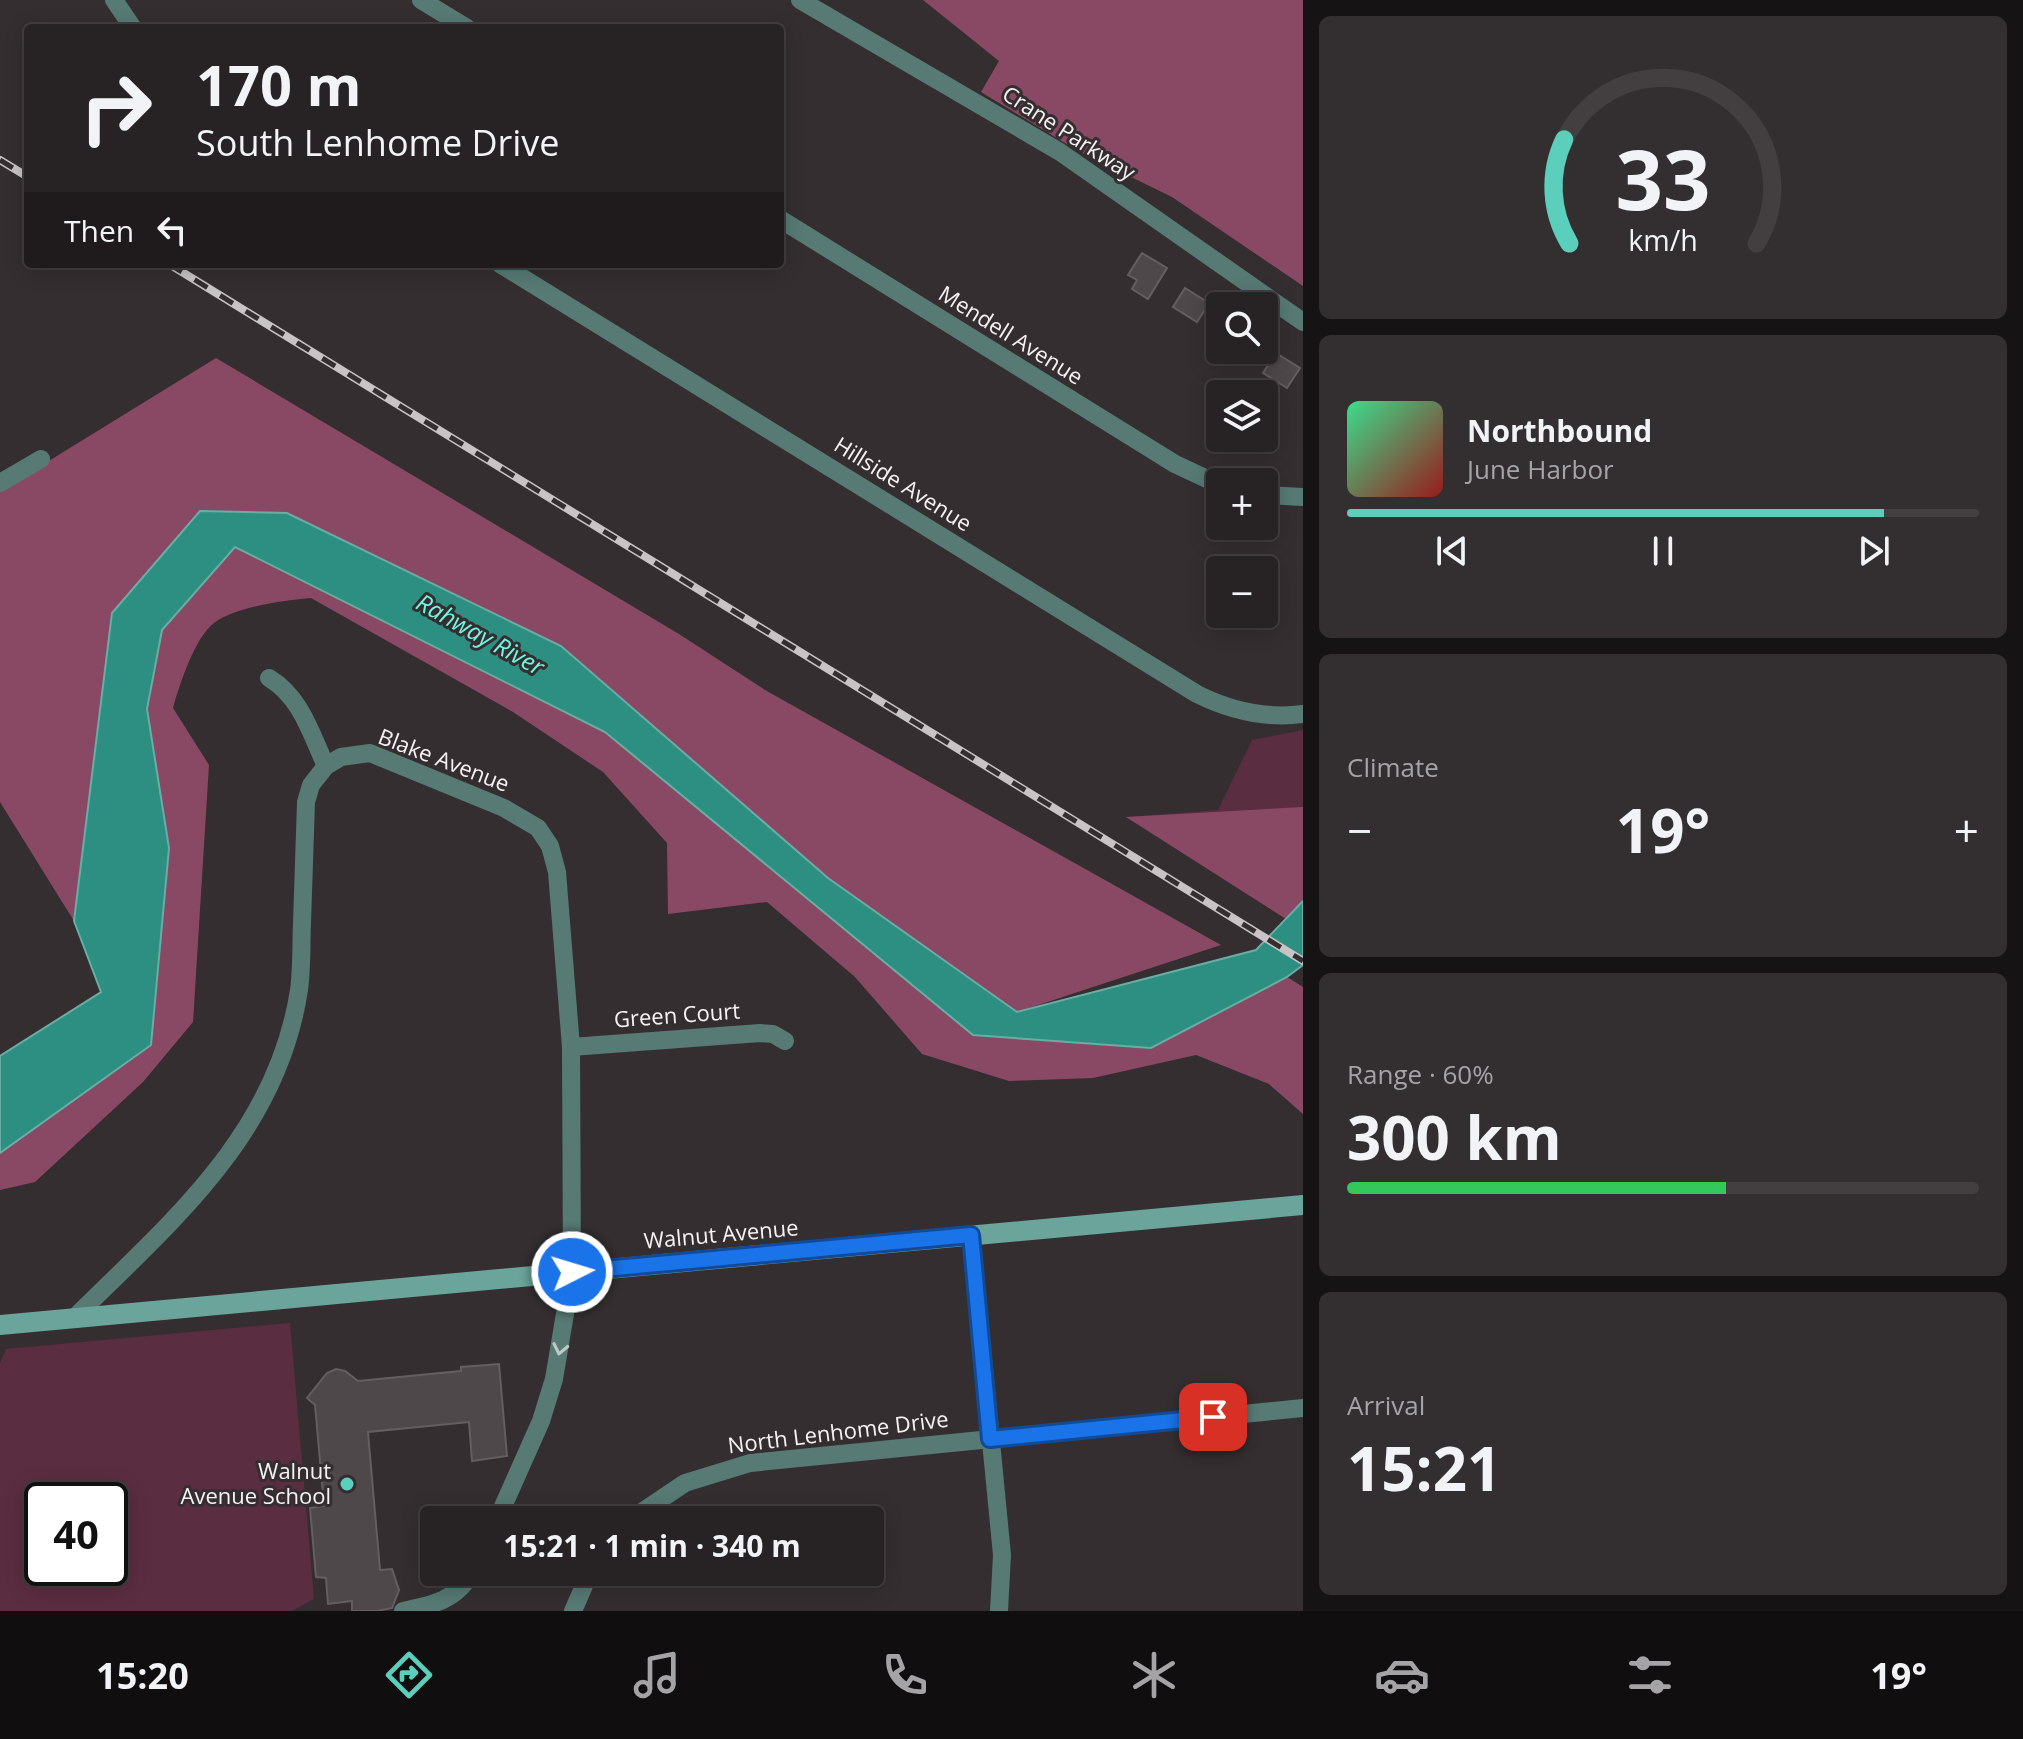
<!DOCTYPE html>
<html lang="en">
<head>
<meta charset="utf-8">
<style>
  body { margin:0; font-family:"Open Sans",sans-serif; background:#332f31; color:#f1f3f6; height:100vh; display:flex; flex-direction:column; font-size:30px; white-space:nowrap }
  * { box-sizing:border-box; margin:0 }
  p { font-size:26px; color:#a4a4a6 }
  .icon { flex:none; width:44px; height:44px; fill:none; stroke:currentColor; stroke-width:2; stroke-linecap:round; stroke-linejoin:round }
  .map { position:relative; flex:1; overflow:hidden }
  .sheet { display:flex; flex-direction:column; gap:16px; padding:16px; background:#151314; width:720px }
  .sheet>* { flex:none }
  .hud { position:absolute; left:24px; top:24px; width:760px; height:244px; border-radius:8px; box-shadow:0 4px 20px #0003,0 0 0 2px #433f41; background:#272224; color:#f1f3f6; overflow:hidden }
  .controls { position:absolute; left:1206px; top:292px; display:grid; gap:16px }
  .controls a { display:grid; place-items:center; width:72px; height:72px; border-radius:8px; background:#272224; box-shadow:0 4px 20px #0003,0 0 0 2px #433f41; font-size:40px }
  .speed { position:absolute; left:24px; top:1482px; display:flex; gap:16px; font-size:40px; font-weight:700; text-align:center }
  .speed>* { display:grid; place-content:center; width:104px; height:104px; border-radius:50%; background:#272224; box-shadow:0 4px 20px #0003,0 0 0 2px #433f41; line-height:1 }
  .speed .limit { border:4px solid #111; border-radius:12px; background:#fff; color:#111 }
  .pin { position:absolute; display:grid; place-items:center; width:68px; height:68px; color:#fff; margin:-34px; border-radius:16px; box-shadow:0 4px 12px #0006 }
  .me { position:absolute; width:88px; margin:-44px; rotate:85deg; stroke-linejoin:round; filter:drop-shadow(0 0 6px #0008) }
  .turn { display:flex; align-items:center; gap:28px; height:168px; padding:0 40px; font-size:36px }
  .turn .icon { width:104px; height:104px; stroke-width:2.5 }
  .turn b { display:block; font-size:56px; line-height:68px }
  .then { display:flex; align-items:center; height:76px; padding:0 40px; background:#0003; gap:16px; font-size:30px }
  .big { font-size:60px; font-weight:700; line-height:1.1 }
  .sheet .tile { flex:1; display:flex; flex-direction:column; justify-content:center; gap:12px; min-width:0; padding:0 28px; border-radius:12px; background:#332f31 }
  .sheet .dial { align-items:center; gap:0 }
  .dial svg { height:208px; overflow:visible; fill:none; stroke:#433f41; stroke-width:7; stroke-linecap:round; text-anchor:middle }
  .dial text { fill:#f1f3f6; stroke:none }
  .song { display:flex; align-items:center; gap:24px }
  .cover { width:96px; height:96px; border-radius:12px; background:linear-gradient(135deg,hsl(150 70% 55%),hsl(0 70% 35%)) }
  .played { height:8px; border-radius:4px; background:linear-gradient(90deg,#5bcebc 85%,#433f41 85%) }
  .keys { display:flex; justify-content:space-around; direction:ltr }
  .heat { display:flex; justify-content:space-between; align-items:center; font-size:44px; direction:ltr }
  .charge { height:12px; border-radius:6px; background:linear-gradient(90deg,#34c759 60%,#433f41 0) }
  .trip { position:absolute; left:420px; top:1506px; width:464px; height:80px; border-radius:8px; background:#272224; box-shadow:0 4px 20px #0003,0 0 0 2px #433f41; font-weight:700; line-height:80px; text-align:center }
  .menu { display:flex; height:128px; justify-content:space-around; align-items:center; background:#100e0e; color:#a4a4a6 }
  .menu .icon { width:56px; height:56px }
  .menu .on { color:#5bcebc }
  .menu b { font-size:36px; color:#f1f3f6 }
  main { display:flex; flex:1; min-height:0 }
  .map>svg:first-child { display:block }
</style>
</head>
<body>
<main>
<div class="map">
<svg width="1303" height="1611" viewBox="0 0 1303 1611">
  <rect width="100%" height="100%" fill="#342e30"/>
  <path fill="#5b2d40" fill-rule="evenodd" d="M1303 730V930L1126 817 1218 810 1252 740Z
    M290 1323 314 1599 292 1611H0V1363L6 1349ZM42 1500H110V1568H42Z"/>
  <path fill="#894965" d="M923 0H1303V286L1172 197 1078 151 981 92 999 61Z
    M216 358 679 634 765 690 1221 945 1017 1012 828 878 287 513 112 613 74 921 0 802V491Z
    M235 547 605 732 973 1035 1151 1048 1287 977 1303 987V1114L1269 1084 1196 1055 1093 1078 1009 1081 922 1054 855 977 767 902 668 914 667 843 603 772 513 712 311 598C285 600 235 607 214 623 195 637 179 686 173 708L209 765 193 1022 143 1082 35 1182 0 1190V1153L151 1045 169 848 147 709 162 630Z
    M1303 807V901L1286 919 1126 817Z"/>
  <path fill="#2d8f81" stroke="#69ada4" stroke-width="2" d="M200 511 287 513 561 646 828 878 1017 1012 1256 950 1303 901V965L1287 977 1151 1048 973 1035 605 732 235 547 162 630 147 709 169 848 151 1045 0 1153V1056L101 992 74 921 112 613Z"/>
  <path fill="#4f484a" stroke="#655e60" stroke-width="2" d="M1142 253 1167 268 1148 299 1132 289 1137 280 1128 275Z
    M1185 288 1209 303 1197 322 1173 307Z
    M1276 353 1300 368 1287 388 1263 373Z
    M499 1364 507 1456 472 1461 469 1422 368 1432 380 1570 392 1569 399 1590 392 1608 377 1611H352V1601L328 1604 326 1578 316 1577 310 1508 324 1506 315 1405 307 1398 327 1373 336 1369 345 1371 358 1381 461 1371V1367Z"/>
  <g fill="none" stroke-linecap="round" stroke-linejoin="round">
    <path stroke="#577a74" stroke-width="18" d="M114 0 133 28
      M421 0 467 28
      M800 0 1060 152 1303 322
      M780 219 1175 464 1220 485
      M500 264 1197 694C1231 711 1265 719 1303 714
      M0 483 41 459
      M1264 495 1303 497
      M269 678C301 697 311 734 326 766
      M571 1047 760 1033 773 1034 785 1041
      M971 1235 1002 1555 999 1611
      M74 1318C172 1221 277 1134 299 990 302 968 301 945 302 923 303 882 305 842 306 802L311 785 326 766 341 757 370 753 504 808 538 828 550 846 557 872 571 1047 572 1272 554 1379 541 1421 497 1520
      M630 1520 685 1483 750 1463 1303 1408
      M403 1611C433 1605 457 1600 472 1572
      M573 1611 590 1572"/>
    <path stroke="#6ba49a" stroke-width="20" d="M0 1325 1303 1205"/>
    <defs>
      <path id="rail" d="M0 160 28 177
        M169 264 1303 961"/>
    </defs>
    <use href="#rail" stroke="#c8c4c6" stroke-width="8"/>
    <use href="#rail" stroke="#342e30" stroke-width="5" stroke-dasharray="15" stroke-linecap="butt"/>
  </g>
  <defs><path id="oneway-chevron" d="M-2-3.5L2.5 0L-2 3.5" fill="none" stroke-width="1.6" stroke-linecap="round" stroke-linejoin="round" transform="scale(2)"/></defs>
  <use stroke="#bec8c7" href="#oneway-chevron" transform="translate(560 1349) rotate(102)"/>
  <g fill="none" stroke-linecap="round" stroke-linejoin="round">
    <defs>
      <path id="route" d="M572 1272 971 1235 990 1439 1213 1417"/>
    </defs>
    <use href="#route" stroke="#114b97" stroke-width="20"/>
    <use href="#route" stroke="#1a73e8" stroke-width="14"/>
  </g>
  <circle fill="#5bcebc" stroke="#342e30" stroke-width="3" cx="347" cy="1484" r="8"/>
  <g text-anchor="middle" stroke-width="6" stroke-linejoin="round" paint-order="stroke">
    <g font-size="22" fill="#f6f2f4" stroke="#342e30">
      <text transform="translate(1069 133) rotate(33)" y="8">Crane Parkway</text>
      <text transform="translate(1011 335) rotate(32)" y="8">Mendell Avenue</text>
      <text transform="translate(903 484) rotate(32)" y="8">Hillside Avenue</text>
      <text transform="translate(444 760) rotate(21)" y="8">Blake Avenue</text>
      <text transform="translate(677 1015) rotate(-4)" y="8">Green Court</text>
      <text transform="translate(721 1234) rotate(-5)" y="8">Walnut Avenue</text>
      <text transform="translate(838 1432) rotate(-7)" y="8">North Lenhome Drive</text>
    </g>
    <g font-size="22" fill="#f6f2f4" stroke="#342e30" text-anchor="end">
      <text x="331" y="1479">Walnut<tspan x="331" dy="25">Avenue School</tspan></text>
    </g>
    <g font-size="24" font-style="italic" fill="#71f6e1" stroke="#342e30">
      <text transform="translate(480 635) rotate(29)" y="8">Rahway River</text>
    </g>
  </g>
</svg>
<div class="controls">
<a><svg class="icon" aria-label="search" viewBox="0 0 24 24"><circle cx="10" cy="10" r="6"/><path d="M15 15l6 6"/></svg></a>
<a><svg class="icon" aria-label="layers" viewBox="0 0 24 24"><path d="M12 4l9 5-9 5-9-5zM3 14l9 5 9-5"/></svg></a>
<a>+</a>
<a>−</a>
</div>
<div class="speed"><div class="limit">40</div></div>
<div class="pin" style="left:1213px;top:1417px;background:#d93025"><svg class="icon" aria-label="arrive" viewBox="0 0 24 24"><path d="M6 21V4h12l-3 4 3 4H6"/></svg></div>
<svg class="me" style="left:572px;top:1272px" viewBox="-20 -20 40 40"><circle r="17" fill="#1a73e8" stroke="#fff" stroke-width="3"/><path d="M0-11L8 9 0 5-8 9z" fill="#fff"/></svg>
<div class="trip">15:21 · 1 min · 340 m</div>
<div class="hud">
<div class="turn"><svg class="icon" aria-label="right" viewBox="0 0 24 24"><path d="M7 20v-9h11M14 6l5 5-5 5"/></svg><div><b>170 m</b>South Lenhome Drive</div></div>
<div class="then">Then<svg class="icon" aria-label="left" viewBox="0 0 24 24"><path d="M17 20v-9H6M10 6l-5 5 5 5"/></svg></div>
</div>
</div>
<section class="sheet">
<div class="tile dial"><svg viewBox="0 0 100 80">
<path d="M14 69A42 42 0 1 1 86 69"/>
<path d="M14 69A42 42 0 0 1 12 29" stroke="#5bcebc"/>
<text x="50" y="56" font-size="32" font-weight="700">33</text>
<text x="50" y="72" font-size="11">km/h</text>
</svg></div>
<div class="tile">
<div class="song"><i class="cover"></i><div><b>Northbound</b><p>June Harbor</p></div></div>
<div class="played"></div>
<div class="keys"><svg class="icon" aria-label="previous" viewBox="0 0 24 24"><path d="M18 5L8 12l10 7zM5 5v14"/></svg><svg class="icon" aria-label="pause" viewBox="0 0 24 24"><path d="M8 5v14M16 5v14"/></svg><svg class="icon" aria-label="next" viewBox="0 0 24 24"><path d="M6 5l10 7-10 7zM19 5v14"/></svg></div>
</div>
<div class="tile"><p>Climate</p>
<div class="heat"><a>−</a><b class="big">19°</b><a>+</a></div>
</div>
<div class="tile"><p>Range · 60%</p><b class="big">300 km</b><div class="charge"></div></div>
<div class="tile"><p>Arrival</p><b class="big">15:21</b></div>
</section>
</main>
<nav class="menu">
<b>15:20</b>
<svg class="icon on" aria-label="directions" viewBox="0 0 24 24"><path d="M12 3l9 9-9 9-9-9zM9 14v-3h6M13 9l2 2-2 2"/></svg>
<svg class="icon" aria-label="music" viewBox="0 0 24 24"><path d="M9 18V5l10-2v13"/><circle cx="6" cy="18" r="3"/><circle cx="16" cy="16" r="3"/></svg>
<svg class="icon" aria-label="phone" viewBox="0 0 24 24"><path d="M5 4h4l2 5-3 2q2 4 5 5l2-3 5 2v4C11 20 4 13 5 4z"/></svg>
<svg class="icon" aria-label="climate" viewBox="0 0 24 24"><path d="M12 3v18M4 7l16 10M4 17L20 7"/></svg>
<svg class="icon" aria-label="car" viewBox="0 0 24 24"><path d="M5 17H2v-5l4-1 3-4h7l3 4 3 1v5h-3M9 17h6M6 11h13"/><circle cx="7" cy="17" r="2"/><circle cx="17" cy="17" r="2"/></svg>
<svg class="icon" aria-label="filters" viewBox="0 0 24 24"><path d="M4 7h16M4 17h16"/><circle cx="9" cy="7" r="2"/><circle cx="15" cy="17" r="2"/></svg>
<b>19°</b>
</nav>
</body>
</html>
